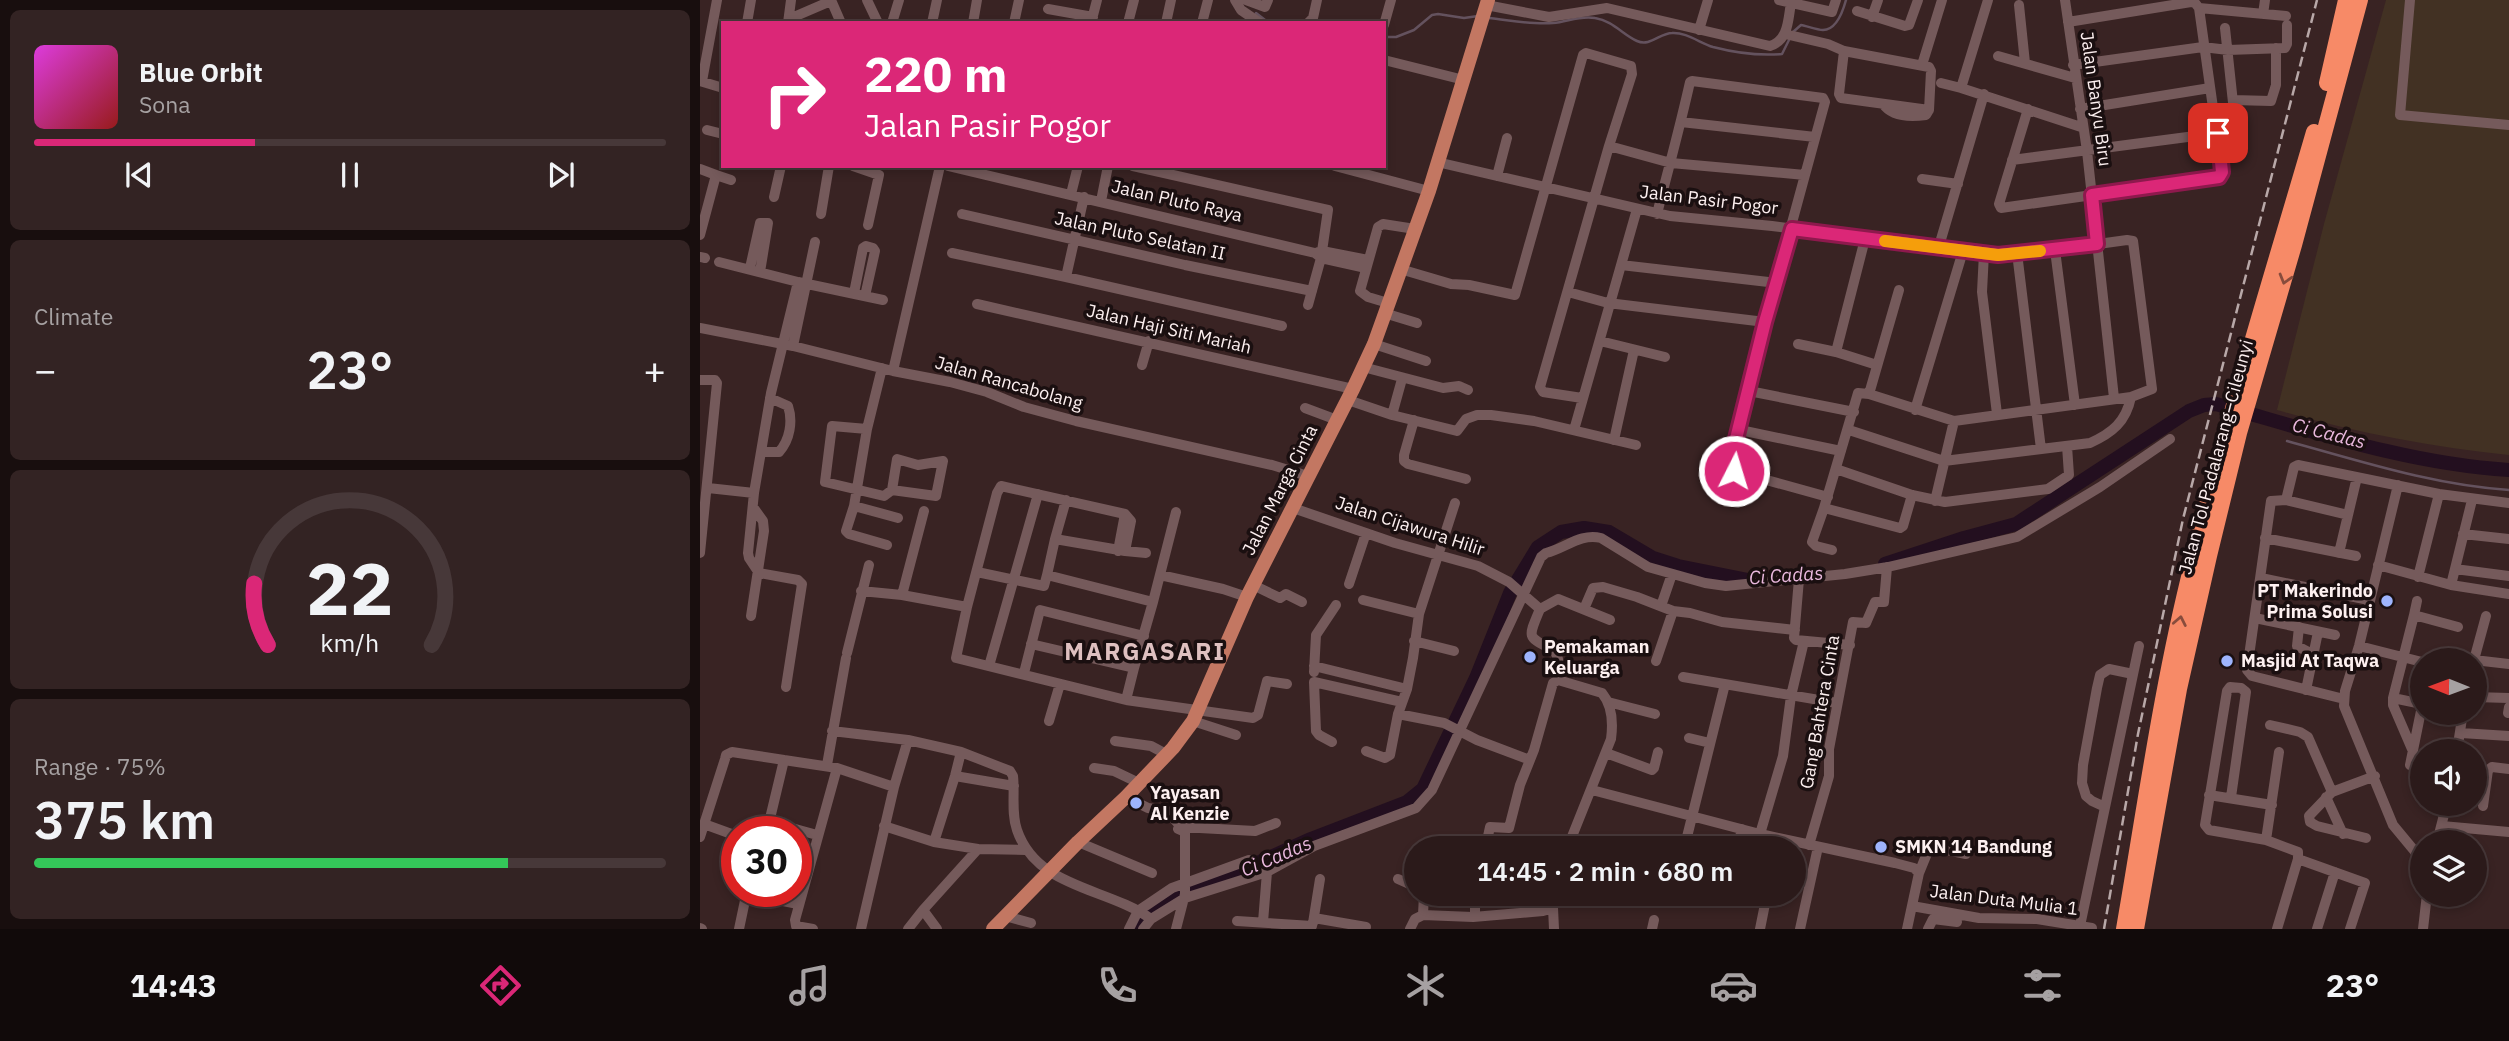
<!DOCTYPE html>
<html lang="en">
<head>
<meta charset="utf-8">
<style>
  body { margin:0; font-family:"IBM Plex Sans",sans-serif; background:#332323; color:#f1f3f6; height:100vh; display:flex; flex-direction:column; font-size:26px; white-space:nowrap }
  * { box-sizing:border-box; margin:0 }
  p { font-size:23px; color:#a6a1a2 }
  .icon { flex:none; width:38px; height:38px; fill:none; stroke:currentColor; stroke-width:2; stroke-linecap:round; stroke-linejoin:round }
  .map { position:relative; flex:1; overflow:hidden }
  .panel { display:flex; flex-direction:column; gap:10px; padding:10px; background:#180e0e; width:700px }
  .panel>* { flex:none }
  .guide { position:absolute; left:21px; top:21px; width:665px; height:147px; border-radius:0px; box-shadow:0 4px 10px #0003,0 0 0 2px #473839; background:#db2777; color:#fff; overflow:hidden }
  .needle { width:46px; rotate:271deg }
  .buttons { position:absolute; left:1710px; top:648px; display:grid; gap:14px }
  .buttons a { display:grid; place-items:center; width:77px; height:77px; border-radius:50%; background:#2b1a1a; box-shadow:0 4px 10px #0003,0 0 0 2px #473839; font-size:35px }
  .speed { position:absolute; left:21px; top:816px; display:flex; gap:14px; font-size:35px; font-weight:700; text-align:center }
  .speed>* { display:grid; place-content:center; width:91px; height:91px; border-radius:50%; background:#2b1a1a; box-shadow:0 4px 10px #0003,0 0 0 2px #473839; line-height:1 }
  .speed .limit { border:10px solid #d22; background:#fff; color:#111 }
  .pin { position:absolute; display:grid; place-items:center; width:60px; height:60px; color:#fff; margin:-30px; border-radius:14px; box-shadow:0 4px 10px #0006 }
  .me { position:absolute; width:77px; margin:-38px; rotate:5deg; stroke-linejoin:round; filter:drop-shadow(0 0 5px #0008) }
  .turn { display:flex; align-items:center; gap:24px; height:147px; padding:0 28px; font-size:32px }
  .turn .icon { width:91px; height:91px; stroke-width:2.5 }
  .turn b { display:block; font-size:49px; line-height:60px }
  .big { font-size:52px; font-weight:600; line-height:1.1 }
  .panel .widget { flex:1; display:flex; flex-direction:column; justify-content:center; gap:10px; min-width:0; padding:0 24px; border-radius:10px; background:#332323 }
  .panel .dial { align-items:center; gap:0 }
  .dial svg { height:182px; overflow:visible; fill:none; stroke:#473839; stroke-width:7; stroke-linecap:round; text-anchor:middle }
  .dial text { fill:#f1f3f6; stroke:none }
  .song { display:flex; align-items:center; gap:21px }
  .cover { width:84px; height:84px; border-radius:10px; background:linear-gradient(135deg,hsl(300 70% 55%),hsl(0 70% 35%)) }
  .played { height:7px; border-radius:4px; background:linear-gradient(90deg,#db2777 35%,#473839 35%) }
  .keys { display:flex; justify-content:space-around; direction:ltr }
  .heat { display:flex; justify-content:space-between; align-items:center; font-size:38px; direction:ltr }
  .charge { height:10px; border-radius:5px; background:linear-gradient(90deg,#34c759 75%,#473839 0) }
  .trip { position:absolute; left:704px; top:836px; width:402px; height:70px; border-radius:35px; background:#2b1a1a; box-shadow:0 4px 10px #0003,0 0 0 2px #473839; font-weight:600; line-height:70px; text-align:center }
  .tab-bar { display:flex; height:112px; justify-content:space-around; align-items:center; background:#110a0a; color:#a6a1a2 }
  .tab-bar .icon { width:49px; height:49px }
  .tab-bar .active { color:#db2777 }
  .tab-bar b { font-size:32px; color:#f1f3f6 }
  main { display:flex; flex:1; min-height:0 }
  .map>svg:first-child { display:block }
</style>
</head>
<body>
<main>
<section class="panel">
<div class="widget">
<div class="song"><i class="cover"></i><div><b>Blue Orbit</b><p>Sona</p></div></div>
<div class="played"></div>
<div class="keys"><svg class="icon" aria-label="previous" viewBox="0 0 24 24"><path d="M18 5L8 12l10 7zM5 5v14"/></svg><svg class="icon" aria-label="pause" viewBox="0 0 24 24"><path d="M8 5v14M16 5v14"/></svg><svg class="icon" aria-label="next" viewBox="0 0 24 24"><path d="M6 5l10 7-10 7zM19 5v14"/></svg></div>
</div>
<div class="widget"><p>Climate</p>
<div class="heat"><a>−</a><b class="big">23°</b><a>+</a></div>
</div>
<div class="widget dial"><svg viewBox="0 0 100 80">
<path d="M14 69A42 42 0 1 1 86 69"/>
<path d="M14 69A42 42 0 0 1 8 42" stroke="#db2777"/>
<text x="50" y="56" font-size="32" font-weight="700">22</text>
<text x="50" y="72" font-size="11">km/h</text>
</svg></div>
<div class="widget"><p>Range · 75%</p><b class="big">375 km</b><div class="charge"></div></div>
</section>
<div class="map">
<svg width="1809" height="929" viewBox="0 0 1809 929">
  <rect width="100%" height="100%" fill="#392323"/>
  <path fill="#423123" d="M1686 0H1809V455C1730 447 1653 432 1577 410L1624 224Z"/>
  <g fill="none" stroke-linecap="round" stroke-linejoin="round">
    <path stroke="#64525e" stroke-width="2.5" d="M556 13 569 23
      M788 18C809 20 832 25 853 23 867 22 880 15 895 18 913 21 922 34 937 41 950 47 960 33 972 33 986 32 1000 43 1013 47 1036 53 1059 56 1082 54L1090 38
      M1093 32 1101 25C1107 26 1117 30 1123 30 1137 30 1143 11 1146 0
      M684 37H696L714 30 732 15 738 14 764 18 778 16
      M1587 441C1660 461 1733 485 1809 490"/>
    <path stroke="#230f1f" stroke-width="14" d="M1185 564 1264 538 1316 524 1489 411 1504 405 1516 404C1612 431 1709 464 1809 470
      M435 929 444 911 489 890 542 870 611 839 707 802 723 789 776 678 810 593 838 547 861 532 884 528 909 532 953 558 978 566 1053 581 1061 580"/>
    <path stroke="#755a5b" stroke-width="10" d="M131 0 141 23
      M167 0 177 21
      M535 0 541 10 560 23
      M546 0 565 7 568 0
      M1079 0 1132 12 1136 0
      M1288 0 1261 88 1381 127
      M1365 0 1387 151 1414 398
      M1710 0 1700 115 1809 125
      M786 5 849 17 907 8 1070 46C1089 40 1088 19 1091 3
      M1319 5 1325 63
      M1499 8 1586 16
      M348 9 393 17
      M1157 11 1205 26 1209 25 1218 0
      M1563 14 1565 0
      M96 16 131 1
      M1172 17 1178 0
      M1368 22 1491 2 1495 3 1499 8
      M47 23 51 0
      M88 23 91 0
      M192 23 199 0
      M232 23 237 0
      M273 23 277 0
      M314 23 319 0
      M391 23 397 0
      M428 23 434 0
      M466 23 471 0
      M502 23 508 0
      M608 23 613 18 617 0
      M684 25 691 0
      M1525 28 1534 112
      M999 30 1008 0
      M1085 34 1128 44 1144 51 1229 67 1231 71 1229 110 1141 98 1139 94 1144 51
      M1298 56 1375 78
      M684 60 764 80
      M1222 65 1242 0
      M1373 65 1503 47 1528 50 1585 48 1587 44V25
      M0 81 23 88
      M2 81 17 0
      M1241 83 1261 88
      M1533 100 1571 101 1576 85V48
      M1183 104C1192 117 1212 117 1226 115L1229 110
      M1328 109 1299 204 1301 208 1519 177 1522 172 1499 8
      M1380 109 1510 88
      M981 122 1115 137
      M7 130 23 134
      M909 146 971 163 1105 175 1125 102 1123 98 992 81 990 82C980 127 968 170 957 214
      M1312 160 1518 133
      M737 162 970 216 1072 226 1263 251 1298 255 1355 250 1427 240 1433 241 1452 389 1431 397 1254 421 1169 394 1158 393 1124 508 1200 528 1203 526 1212 495
      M153 166 179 175 168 225
      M248 166 615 253 621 258 666 268
      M433 166 628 210 621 258 608 305
      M635 166 729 191
      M0 169 16 175 0 235
      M16 175 31 180
      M1105 175 1065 322 1031 466 1034 471 1128 497
      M797 176 807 138
      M1222 179 1258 184
      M371 194 378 166
      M74 197 81 166
      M384 197 366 277 582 326
      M401 201 408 166
      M121 214 129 166
      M262 214 485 265 612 291
      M1165 239 1136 352 1177 365
      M1239 246 1284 94
      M1355 250 1375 405
      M618 252 622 251 668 260
      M252 253 366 277
      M1284 253 1282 292 1297 414
      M1317 253 1341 449
      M0 257 5 258
      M19 262 98 282 183 300
      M921 265 1077 283
      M50 268 60 223H68L60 272
      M700 269 751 284 769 285 815 295 883 55 886 53 931 66 932 74 909 146 840 387 843 392 882 398
      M868 292 908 303 1065 322
      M154 293 163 248 166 246 173 248 175 251 165 296
      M688 303 668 297 660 291 678 227 683 224 715 229
      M277 304 653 389
      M684 313 717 323
      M0 328 93 346 193 371 250 382 287 392 324 407 376 421 572 465 608 476
      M900 341 965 357
      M674 344 726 361
      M1098 344 1136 352
      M93 346 115 242
      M442 365 449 341
      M663 367 743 388 759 386 768 390
      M182 368 167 429 154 506 146 531 149 534 187 545
      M193 371 240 166
      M0 380H15L17 383 0 553
      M1049 391 1154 412
      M1169 394 1199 290
      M648 400 692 415 757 431 766 419 777 415H791L834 421 936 445
      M605 408 637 420
      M1215 410 1263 251
      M692 415 702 379
      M714 420 704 455V461L708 464 766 479
      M167 429 132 426 125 482 184 496 192 490 236 496 243 461 218 465 197 459 192 490
      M874 430 937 209
      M1040 430 1141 451
      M1149 430 1244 461 1390 443C1412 433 1426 422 1431 397
      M914 440 934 350
      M61 452H79C90 440 93 421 88 406L70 398
      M1136 469 1212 495 1245 502 1348 489 1369 475 1367 446
      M1698 485 1659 646 1645 691 1644 706 1693 825 1722 860
      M8 488 54 493 71 393 98 282
      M54 493 48 553 49 558 59 573 98 580 102 584 86 687
      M366 500 355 539 425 551 431 521 425 514
      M1586 500 1648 515
      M1235 501 1254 421
      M154 506 198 518
      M593 508 695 543 778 566 809 582 840 609C827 640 827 636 855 651L858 659V680L902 693C912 705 913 724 911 739L867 849
      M1124 508 1112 542 1116 546 1132 550
      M1763 534 1809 539
      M1565 538 1656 556
      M418 551 425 514 301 486 297 493 267 607 256 658 426 700 553 718 558 715 567 681 587 684
      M425 551 446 553
      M1639 553 1657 477
      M1678 565 1751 585 1809 594
      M1755 569 1809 576
      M277 572 344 586 347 575 453 602 434 668 331 644
      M347 575 355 539
      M460 575 523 589 547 597
      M1718 577 1739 494
      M1561 578 1669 600
      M1099 579 1094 638 1096 640 1150 645
      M649 584 666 533
      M553 585 580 598 586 594 602 602
      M1751 585 1772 500
      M161 591 202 595 267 607
      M202 595 224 511
      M663 600 719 614
      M453 602 476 512
      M961 606 972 574
      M840 609 858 599 910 620
      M884 609 893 588 903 587 937 597 973 611 990 613 1022 622 1095 630
      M1714 615 1717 601
      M51 616 64 531 63 521 53 507
      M1555 618 1635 635
      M1599 627 1597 646 1614 655
      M714 641 754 651
      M1659 646 1722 662
      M147 653 169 565
      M1774 660 1786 616
      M1774 660 1809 664
      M956 661 973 611
      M289 666 338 494
      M614 666 707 689
      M614 672 616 635 636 605
      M324 673 340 610 444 636
      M983 677 1137 703
      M1606 690 1618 632
      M1774 697 1809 698
      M1693 698 1722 704
      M1644 699 1552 676 1547 670 1571 501 1586 500 1594 467 1598 465 1739 494 1809 503
      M426 700 434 668
      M908 702 955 714
      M1808 713 1809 707
      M698 714 744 723 777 740 830 760
      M349 721 360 684
      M493 721 536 735
      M1570 725 1600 732 1608 737 1632 792 1675 776
      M132 731 208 740
      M1761 733 1809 736
      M989 738 1010 743
      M415 741 451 746 466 754
      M632 742 619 735 616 731 614 682 702 702
      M1712 749 1693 705V698L1714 615 1758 627
      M666 751 685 758 690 755 698 714 707 689 713 658 719 614 755 503
      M1757 751 1763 712
      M906 753 952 770 954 768 958 752
      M84 760 137 768 194 787
      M127 765 146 658
      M1710 765 1722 706
      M394 768 414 771 439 783
      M255 776 314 786
      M892 790 1060 834 1195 863 1214 868 1219 873
      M1632 792 1609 816 1610 822 1617 826 1666 838
      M1509 795 1572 805
      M426 797 448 808 467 811 481 827 555 831 576 823
      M1531 797 1546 692 1541 688 1530 687 1527 691 1505 825 1509 830 1566 840 1598 852V859L1577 929
      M1626 797 1643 834
      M1783 806 1788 770 1792 767 1809 769
      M1405 807 1392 801 1386 796 1382 783 1383 765 1397 688 1400 675 1409 669 1433 674
      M70 822 117 835
      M4 824 37 836
      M184 826 234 842 255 776 261 752 310 771 313 776C315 794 311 813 317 830 337 889 407 887 451 919
      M1742 826 1809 832
      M1060 834 1083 756 1091 696 1104 641
      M0 837 25 759 26 755 32 752 84 760 67 831
      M1566 840 1579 752
      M234 842 278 849
      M378 842 452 873
      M1737 842 1747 803
      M786 845 790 827 809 828 820 785 834 750 853 683 858 680
      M1109 845 1129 776V749L1153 622 1166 623 1175 602H1184L1187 567
      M984 849 1025 684
      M1037 849 1042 829
      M1598 859 1665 883 1650 929
      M698 879 716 887
      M47 894 98 904
      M775 894V917
      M1212 906 1279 918 1337 919 1392 928
      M853 908 854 929
      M223 910 278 849 326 850
      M723 915 724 894
      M305 916 331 923
      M614 918 666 927
      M537 921 612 926
      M563 922 567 872
      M613 923 620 879
      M1380 926 1439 646
      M0 928 2 929
      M39 929 47 891
      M113 929 96 926 95 920 137 768
      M161 929 194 787 208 740 261 752
      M208 929 223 910 237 929
      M429 929 438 911 472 888 549 860
      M443 929 451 919 485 898 567 872 614 846 716 808 732 790 841 557 846 553C866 548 880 533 901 538L948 567 1005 583 1026 586 1145 574 1188 567 1317 537 1400 487 1470 439
      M476 929 485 894V832L478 829
      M710 929 715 919 723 915 773 917 843 911 853 908 855 894
      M952 929 954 920
      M1060 929 1067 894
      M1100 929 1118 847
      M1207 929 1219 873 1228 851 1237 848 1266 854
      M1228 929 1233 919 1257 922
      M1617 929 1635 872
      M1723 929 1727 894"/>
    <path stroke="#c37762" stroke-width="14" d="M293 929 378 842 426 797 473 748 493 721 547 597 653 389 674 344 729 191 788 0"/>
    <path stroke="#f78a67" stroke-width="16" d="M1627 83 1646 0
      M1424 929C1445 808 1462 684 1492 565 1527 419 1572 276 1614 132
      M1436 929 1479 689 1509 556 1539 433 1594 245 1660 0"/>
    <path stroke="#b8a8a8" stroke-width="2.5" stroke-dasharray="10 5" stroke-linecap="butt" d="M1404 929 1438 734 1483 519 1617 0"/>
  </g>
  <defs><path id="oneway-chevron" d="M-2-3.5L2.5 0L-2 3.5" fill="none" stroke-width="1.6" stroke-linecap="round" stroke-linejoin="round" transform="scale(1.75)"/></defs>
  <g stroke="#884c3c">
    <use href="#oneway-chevron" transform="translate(1585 279) rotate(106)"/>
    <use href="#oneway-chevron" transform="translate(1480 621) rotate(-79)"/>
  </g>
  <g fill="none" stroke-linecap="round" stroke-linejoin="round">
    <defs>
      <path id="route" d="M1034 471 1031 466V459L1065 322 1092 229 1298 255 1397 244 1392 195 1519 177 1522 172 1518 133"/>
    </defs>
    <use href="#route" stroke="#8e194d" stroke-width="18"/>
    <use href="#route" stroke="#db2777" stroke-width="12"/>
    <path stroke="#f59e0b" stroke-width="12" d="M1185 241 1298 255 1340 251"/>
  </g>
  <g fill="#9eb4fd" stroke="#1a0f10" stroke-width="2.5">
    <circle cx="1687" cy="601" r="7"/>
    <circle cx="830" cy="657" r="7"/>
    <circle cx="1527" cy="661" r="7"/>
    <circle cx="436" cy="803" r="7"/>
    <circle cx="1181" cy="847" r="7"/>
  </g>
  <g text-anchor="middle" stroke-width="7" stroke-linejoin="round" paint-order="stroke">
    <g font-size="18" fill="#fdf0f0" stroke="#1a0f10">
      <text transform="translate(1396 99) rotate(82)" y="6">Jalan Banyu Biru</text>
      <text transform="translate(1009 200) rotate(7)" y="6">Jalan Pasir Pogor</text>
      <text transform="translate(477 201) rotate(13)" y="6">Jalan Pluto Raya</text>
      <text transform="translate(440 236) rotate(12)" y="6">Jalan Pluto Selatan II</text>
      <text transform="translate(469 329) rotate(13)" y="6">Jalan Haji Siti Mariah</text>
      <text transform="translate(309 383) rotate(16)" y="6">Jalan Rancabolang</text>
      <text transform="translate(1516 457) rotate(-75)" y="6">Jalan Tol Padalarang–Cileunyi</text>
      <text transform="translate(580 490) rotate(-63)" y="6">Jalan Marga Cinta</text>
      <text transform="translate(710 526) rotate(18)" y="6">Jalan Cijawura Hilir</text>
      <text transform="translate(1120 712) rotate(-80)" y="6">Gang Bahtera Cinta</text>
      <text transform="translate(1304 900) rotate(7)" y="6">Jalan Duta Mulia 1</text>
    </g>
    <g font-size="18" font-weight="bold" fill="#fdf0f0" stroke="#1a0f10" text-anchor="start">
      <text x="1673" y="597" text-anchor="end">PT Makerindo<tspan x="1673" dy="21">Prima Solusi</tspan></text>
      <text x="844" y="653">Pemakaman<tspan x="844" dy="21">Keluarga</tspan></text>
      <text x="1541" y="667">Masjid At Taqwa</text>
      <text x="450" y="799">Yayasan<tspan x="450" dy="21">Al Kenzie</tspan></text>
      <text x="1195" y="853">SMKN 14 Bandung</text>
    </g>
    <g font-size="19" font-style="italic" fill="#e9b8dd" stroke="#1a0f10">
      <text transform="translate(1629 433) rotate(14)" y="7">Ci Cadas</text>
      <text transform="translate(1086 575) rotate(-4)" y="7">Ci Cadas</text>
      <text transform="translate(576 856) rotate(-23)" y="7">Ci Cadas</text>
    </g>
    <g font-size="24" font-weight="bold" letter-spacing="2" fill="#dec0c0" stroke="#1a0f10">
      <text x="445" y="660">MARGASARI</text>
    </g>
  </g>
</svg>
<div class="buttons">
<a><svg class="needle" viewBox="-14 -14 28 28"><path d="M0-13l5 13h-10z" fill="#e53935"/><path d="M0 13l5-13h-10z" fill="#a6a1a2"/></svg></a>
<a><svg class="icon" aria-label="sound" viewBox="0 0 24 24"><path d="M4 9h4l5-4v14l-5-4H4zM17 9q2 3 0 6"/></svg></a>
<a><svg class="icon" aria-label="layers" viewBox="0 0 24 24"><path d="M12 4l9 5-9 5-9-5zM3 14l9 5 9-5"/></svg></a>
</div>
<div class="speed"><div class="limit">30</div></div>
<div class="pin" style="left:1518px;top:133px;background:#d93025"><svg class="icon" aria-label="arrive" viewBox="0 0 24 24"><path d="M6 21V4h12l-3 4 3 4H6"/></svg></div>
<svg class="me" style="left:1034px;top:471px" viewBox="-20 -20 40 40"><circle r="17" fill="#db2777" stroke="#fff" stroke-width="3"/><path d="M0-11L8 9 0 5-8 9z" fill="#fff"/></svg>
<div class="trip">14:45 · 2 min · 680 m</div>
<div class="guide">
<div class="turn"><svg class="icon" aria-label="right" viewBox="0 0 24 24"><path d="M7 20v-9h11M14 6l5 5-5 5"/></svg><div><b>220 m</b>Jalan Pasir Pogor</div></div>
</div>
</div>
</main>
<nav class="tab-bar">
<b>14:43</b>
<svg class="icon active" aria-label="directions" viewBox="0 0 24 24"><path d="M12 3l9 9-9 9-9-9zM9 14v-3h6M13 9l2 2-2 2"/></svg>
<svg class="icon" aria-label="music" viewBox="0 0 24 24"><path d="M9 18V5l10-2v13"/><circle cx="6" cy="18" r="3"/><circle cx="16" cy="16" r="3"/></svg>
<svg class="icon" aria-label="phone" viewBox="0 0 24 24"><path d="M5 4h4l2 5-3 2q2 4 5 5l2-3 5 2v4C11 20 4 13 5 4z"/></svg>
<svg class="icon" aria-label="climate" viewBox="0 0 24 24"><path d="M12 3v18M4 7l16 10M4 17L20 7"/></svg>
<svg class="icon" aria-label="car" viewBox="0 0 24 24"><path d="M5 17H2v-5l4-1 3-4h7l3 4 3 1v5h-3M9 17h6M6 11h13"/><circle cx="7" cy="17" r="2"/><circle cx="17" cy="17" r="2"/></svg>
<svg class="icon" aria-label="filters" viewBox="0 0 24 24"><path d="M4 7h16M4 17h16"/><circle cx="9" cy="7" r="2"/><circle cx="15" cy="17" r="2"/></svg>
<b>23°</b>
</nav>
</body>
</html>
